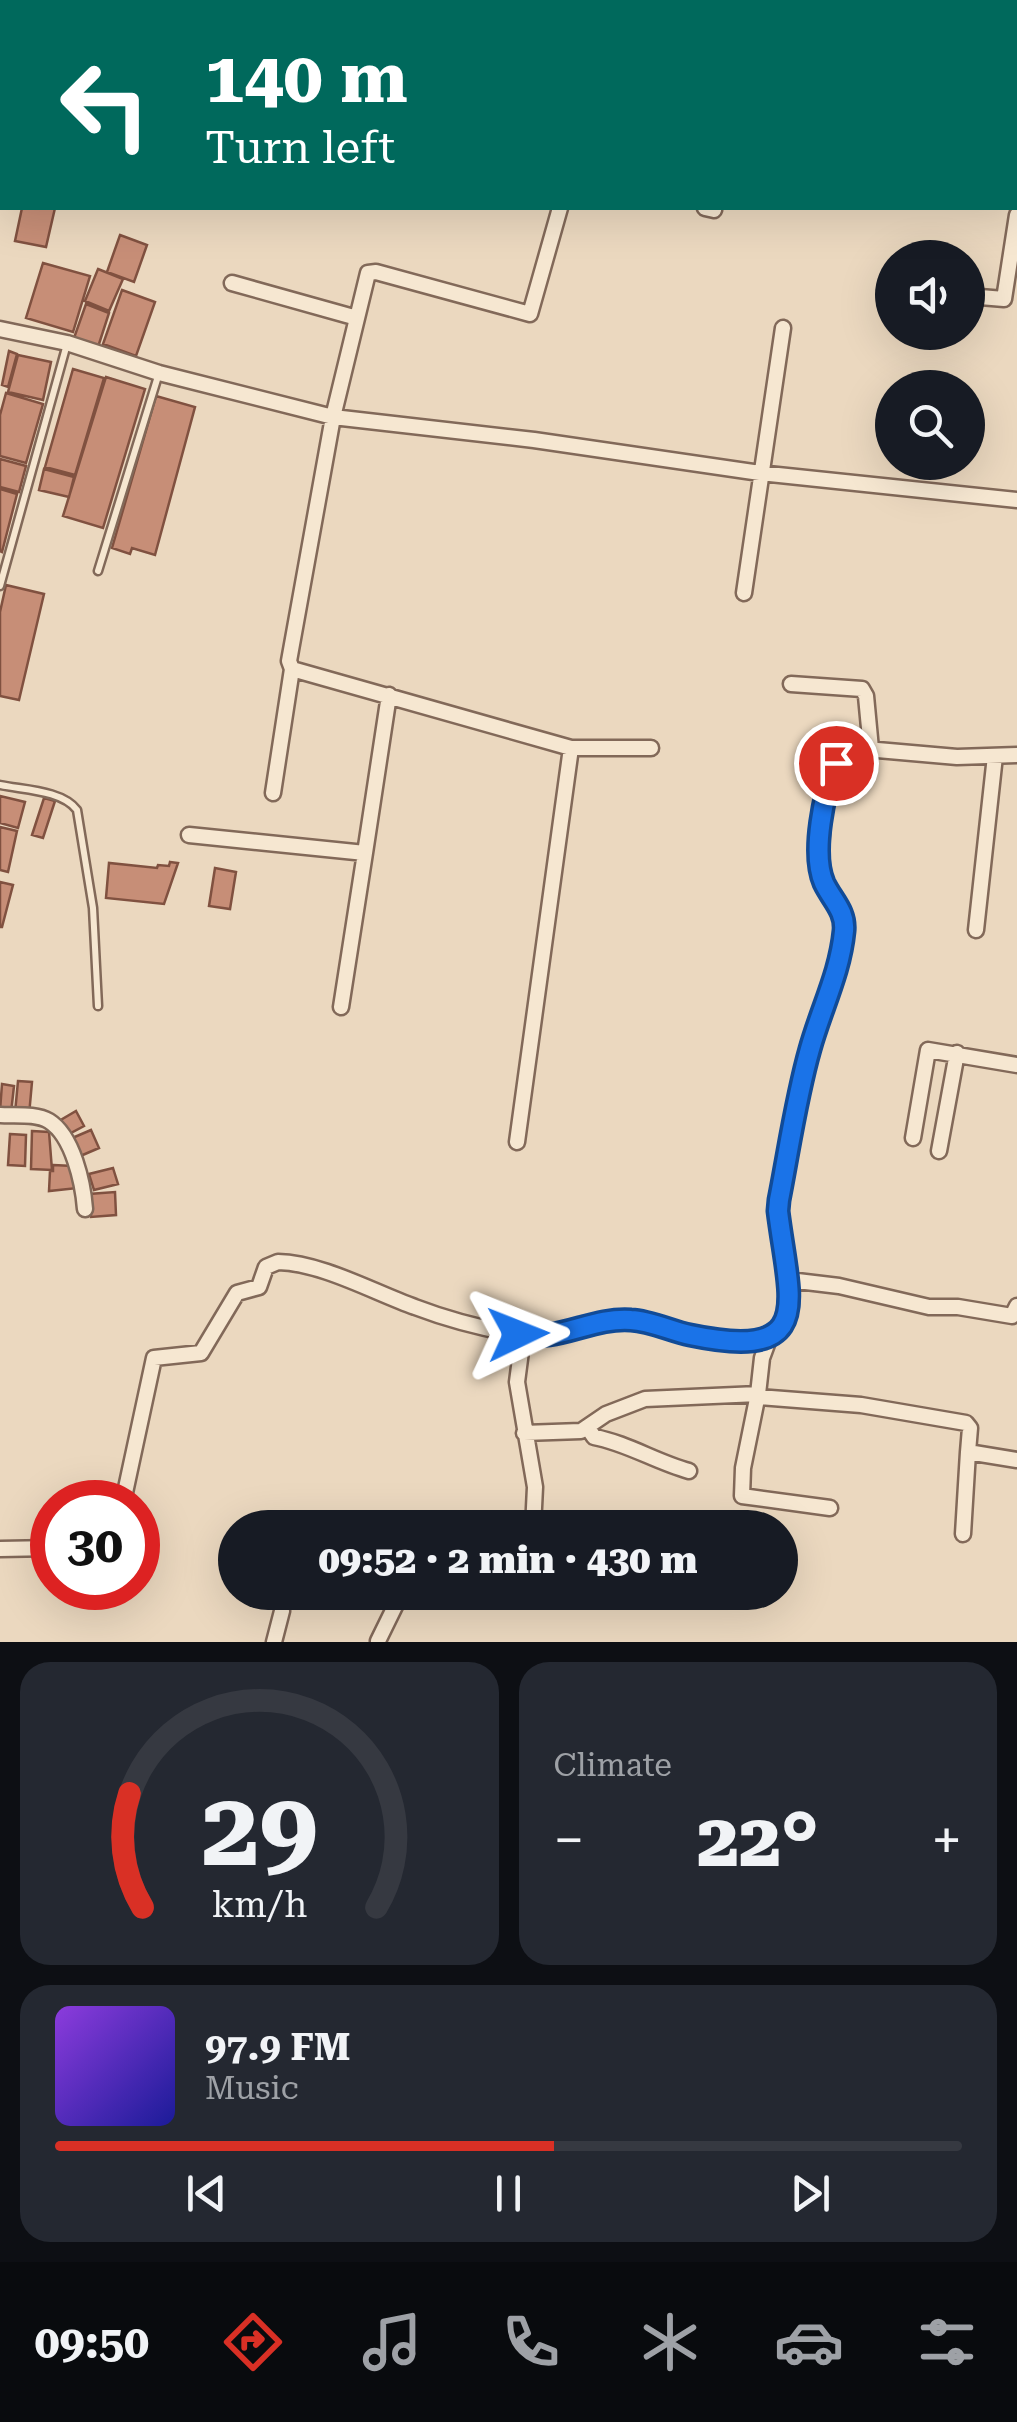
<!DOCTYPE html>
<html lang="en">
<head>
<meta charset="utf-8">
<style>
  body { margin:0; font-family:"Roboto Serif",serif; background:#242831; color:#f1f3f6; height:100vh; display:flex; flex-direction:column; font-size:38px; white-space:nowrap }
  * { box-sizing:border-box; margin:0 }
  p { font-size:32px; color:#9ea1a6 }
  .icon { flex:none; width:55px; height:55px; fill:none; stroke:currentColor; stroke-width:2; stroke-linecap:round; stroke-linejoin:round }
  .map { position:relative; height:1642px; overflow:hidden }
  .drawer { display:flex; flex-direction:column; gap:20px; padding:20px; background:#0d0f14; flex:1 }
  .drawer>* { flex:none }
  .guide { position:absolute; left:0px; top:0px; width:1018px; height:210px; box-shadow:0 10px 40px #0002; background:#00695c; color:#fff; overflow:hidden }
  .buttons { position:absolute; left:875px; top:240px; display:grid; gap:20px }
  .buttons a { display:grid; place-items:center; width:110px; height:110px; border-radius:50%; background:#171b24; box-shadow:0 10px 40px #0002; font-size:50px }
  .speed { position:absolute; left:30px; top:1480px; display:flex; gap:20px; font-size:50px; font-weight:700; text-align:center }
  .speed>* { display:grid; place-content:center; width:130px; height:130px; border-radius:50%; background:#171b24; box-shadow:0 10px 40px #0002; line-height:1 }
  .speed .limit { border:15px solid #d22; background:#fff; color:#111 }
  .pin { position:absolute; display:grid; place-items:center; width:85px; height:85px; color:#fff; margin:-42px; border:5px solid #fff; border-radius:50%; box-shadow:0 2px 10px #0007 }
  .me { position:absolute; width:110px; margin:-55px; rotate:88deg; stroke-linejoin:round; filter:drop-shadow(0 0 8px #0008) }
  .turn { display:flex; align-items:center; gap:35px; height:210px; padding:0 40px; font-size:45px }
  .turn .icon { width:130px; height:130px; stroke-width:2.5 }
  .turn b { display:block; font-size:70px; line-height:85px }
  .big { font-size:75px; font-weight:800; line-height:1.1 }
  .drawer .tile { flex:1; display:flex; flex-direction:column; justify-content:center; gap:15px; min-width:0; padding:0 35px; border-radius:30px; background:#242831 }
  .drawer .dial { align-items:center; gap:0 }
  .dial svg { height:260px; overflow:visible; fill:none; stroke:#363941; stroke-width:7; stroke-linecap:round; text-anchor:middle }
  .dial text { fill:#f1f3f6; stroke:none }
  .song { display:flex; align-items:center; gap:30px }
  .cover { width:120px; height:120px; border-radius:15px; background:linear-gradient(135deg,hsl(270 70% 55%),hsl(240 70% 35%)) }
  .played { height:10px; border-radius:5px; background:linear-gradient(90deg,#d93025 55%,#363941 55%) }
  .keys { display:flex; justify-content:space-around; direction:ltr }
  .heat { display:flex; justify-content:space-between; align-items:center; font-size:55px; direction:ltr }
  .drawer .tiles { flex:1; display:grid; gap:20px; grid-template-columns:1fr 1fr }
  .tile:last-child { grid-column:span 2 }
  .trip { position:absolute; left:218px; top:1510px; width:580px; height:100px; border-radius:50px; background:#171b24; box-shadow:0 10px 40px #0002; font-weight:800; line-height:100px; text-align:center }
  .menu { display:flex; height:160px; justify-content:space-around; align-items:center; background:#090b0e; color:#9ea1a6 }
  .menu .icon { width:70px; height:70px }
  .menu .current { color:#d93025 }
  .menu b { font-size:45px; color:#f1f3f6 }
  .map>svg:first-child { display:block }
</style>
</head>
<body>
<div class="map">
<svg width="1017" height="1642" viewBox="0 0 1017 1642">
  <rect width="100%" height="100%" fill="#ebd8bf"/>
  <path fill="#c78e77" stroke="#805140" stroke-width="2.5" d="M22 208H55L46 247 15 241Z
    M120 235 147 245 134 282 107 272Z
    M43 263 90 276 73 332 26 318Z
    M98 269 123 279 109 311 85 301Z
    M122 290 155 302 136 356 103 344Z
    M86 304 109 313 98 347 74 338Z
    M9 351 17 354 8 387 2 385Z
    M18 355 51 362 43 400 8 392Z
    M73 369 104 378 75 475 45 467Z
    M106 377 145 389 103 528 63 516Z
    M6 393 43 404 26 463 0 456V415Z
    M156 396 195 407 155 555 132 548 130 554 112 548Z
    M0 459 26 466 19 492 0 487Z
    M44 469 74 477 69 497 39 490Z
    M0 489 17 494 2 552 0 551Z
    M6 585 44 594 19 700 0 696V612Z
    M0 796 25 802 18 828 0 823Z
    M44 798 55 801 43 838 32 835Z
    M0 827 17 831 8 872 0 870Z
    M170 862 178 863 164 904 106 898 109 863 157 868 158 865 169 866Z
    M215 868 236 872 230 909 209 906Z
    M0 882 13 885 2 927H0Z
    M18 1081 32 1082 29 1115 15 1113Z
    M2 1084 14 1086 11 1113 0 1111Z
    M76 1111 84 1126 67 1135 59 1121Z
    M91 1130 99 1148 78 1157 70 1139Z
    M32 1131 49 1132 52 1170 31 1169Z
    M10 1134 26 1135 25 1166 8 1165Z
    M53 1165 73 1166 78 1188 49 1191 50 1171H53Z
    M113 1168 118 1184 94 1190 89 1174Z
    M115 1192 116 1215 91 1217 89 1194Z"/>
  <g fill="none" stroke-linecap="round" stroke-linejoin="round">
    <defs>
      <path id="service" d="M98 571 159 373
        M0 586 67 344
        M0 785C23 790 62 790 77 810L93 908 98 1006"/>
      <path id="minor" d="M566 0 567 2
        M141 2 142 0
        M216 2V0
        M400 2 401 0
        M0 163 2 164
        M560 208 530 314 376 272 368 273 333 417 289 661 292 669 571 748H651
        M705 208 714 210
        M232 283 357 318
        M968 296 1004 299 1017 215
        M0 329 67 343 159 373 333 417 534 440 760 473 1017 500
        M744 593 783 328
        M791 684 862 689 866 696 871 749
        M273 793 292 669
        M189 835 365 853 389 695
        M976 930 995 756
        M341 1007 365 853
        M0 1115C14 1116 36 1113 49 1121 73 1136 83 1183 85 1209
        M913 1138 928 1050 1017 1065
        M517 1142 571 748
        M939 1151 957 1053
        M789 1280 839 1286 929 1307H958L1012 1316 1017 1306
        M523 1336 517 1382 535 1487 533 1528
        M758 1394 743 1468 742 1496 830 1508
        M758 1397 861 1405 966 1423 970 1428 968 1452 1017 1460
        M588 1428 594 1437C627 1443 656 1462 689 1471
        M524 1433 581 1431 606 1414 645 1399 758 1394 762 1358 769 1339
        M123 1502 154 1358 201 1353 237 1293 259 1287 266 1267 278 1262C322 1263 373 1292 415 1307 449 1320 489 1330 525 1336 562 1342 594 1317 630 1320 664 1322 760 1364 783 1327 806 1290 775 1239 779 1200L803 1073 839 961 845 925 843 915 825 885 820 859 825 796 836 763 845 754 866 749 957 757 1017 755
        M963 1534 968 1452
        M0 1549 52 1548
        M378 1641 402 1592
        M274 1642 282 1611"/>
    </defs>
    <use href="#service" stroke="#826959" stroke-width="11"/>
    <use href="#minor" stroke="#826959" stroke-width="19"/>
    <use href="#service" stroke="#f6e7d1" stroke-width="6"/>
    <use href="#minor" stroke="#f6e7d1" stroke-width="14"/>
  </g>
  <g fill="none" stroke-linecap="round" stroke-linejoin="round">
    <defs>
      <path id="route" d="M518 1334C558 1343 591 1317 631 1320 651 1321 671 1331 690 1335 818 1362 789 1301 778 1211L779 1200C789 1149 796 1098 810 1049 821 1009 840 973 844 931 846 911 832 900 824 883 811 853 824 792 836 763"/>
    </defs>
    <use href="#route" stroke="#114b97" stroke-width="25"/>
    <use href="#route" stroke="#1a73e8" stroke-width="18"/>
  </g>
</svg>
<div class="buttons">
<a><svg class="icon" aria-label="sound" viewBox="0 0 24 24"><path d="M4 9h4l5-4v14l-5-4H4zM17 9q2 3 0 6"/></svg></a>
<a><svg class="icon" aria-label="search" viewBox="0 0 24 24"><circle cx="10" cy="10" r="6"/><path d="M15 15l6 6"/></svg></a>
</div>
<div class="speed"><div class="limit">30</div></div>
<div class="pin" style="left:836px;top:763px;background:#d93025"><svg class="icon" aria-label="arrive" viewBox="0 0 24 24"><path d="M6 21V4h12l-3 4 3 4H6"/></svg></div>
<svg class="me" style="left:518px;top:1334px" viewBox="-20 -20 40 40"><path d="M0-17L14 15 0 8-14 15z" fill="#1a73e8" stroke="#fff" stroke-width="4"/></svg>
<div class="trip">09:52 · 2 min · 430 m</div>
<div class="guide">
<div class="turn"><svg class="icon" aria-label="left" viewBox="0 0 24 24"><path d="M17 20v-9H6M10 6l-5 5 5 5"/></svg><div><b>140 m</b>Turn left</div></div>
</div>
</div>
<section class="drawer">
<div class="tiles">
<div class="tile dial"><svg viewBox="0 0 100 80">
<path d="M14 69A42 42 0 1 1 86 69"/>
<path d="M14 69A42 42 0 0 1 10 34" stroke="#d93025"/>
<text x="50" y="56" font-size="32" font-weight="700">29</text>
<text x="50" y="72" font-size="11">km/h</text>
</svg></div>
<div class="tile"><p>Climate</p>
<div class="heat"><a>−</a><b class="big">22°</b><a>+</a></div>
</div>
<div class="tile">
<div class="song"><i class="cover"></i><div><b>97.9 FM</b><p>Music</p></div></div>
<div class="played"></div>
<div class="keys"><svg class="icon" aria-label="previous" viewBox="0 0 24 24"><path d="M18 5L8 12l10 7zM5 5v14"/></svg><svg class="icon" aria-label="pause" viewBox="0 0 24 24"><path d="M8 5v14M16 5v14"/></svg><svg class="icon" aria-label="next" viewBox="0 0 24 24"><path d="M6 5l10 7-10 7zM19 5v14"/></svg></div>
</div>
</div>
</section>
<nav class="menu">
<b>09:50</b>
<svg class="icon current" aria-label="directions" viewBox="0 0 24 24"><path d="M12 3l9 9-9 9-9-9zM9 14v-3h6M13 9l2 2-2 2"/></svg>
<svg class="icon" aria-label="music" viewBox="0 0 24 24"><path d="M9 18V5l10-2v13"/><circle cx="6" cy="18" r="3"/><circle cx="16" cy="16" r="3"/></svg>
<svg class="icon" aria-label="phone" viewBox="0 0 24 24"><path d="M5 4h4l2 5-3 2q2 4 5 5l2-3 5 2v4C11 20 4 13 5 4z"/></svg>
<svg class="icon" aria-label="climate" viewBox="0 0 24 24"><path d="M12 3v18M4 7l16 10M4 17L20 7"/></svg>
<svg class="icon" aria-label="car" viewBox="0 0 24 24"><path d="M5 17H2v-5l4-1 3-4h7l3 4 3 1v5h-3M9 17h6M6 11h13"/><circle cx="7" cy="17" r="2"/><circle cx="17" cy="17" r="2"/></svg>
<svg class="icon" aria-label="filters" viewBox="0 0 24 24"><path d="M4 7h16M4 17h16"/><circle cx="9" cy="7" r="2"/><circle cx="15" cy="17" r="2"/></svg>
</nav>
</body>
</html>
